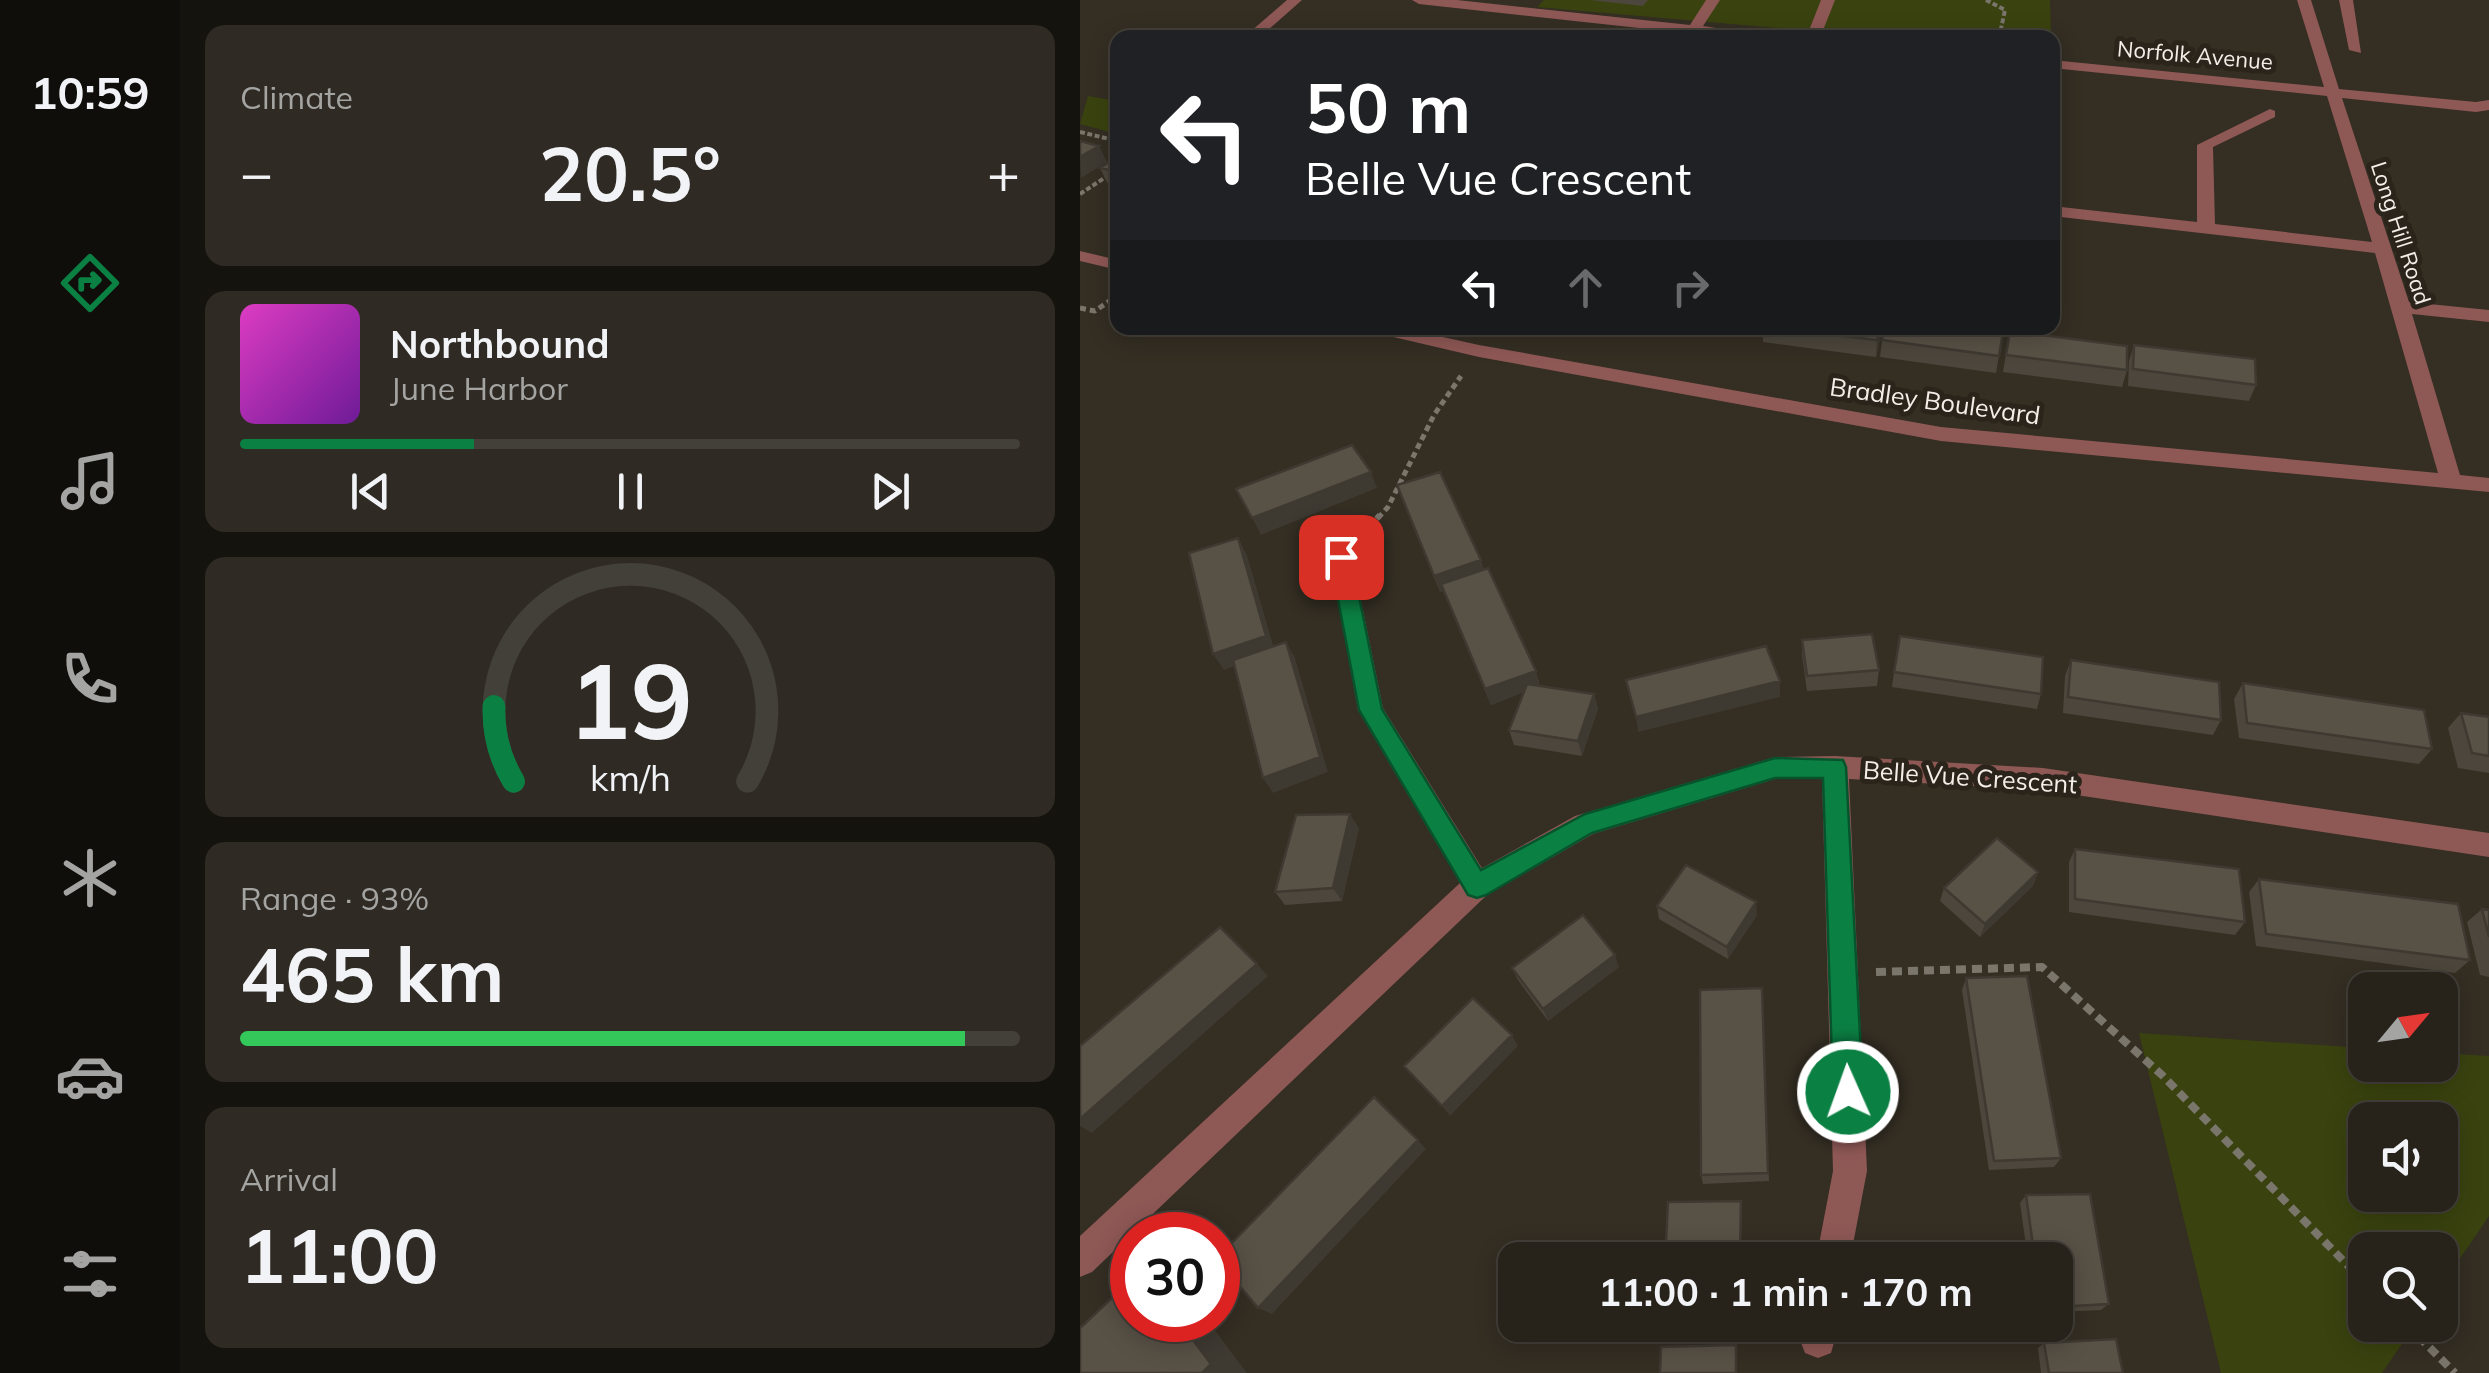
<!DOCTYPE html>
<html lang="en">
<head>
<meta charset="utf-8">
<style>
  body { margin:0; font-family:Mulish,sans-serif; background:#2f2a23; color:#f1f3f6; height:100vh; display:flex; flex-direction:column; font-size:38px; white-space:nowrap }
  * { box-sizing:border-box; margin:0 }
  p { font-size:32px; color:#a4a4a2 }
  .icon { flex:none; width:55px; height:55px; fill:none; stroke:currentColor; stroke-width:2; stroke-linecap:round; stroke-linejoin:round }
  .map { position:relative; flex:1; overflow:hidden }
  .panel { display:flex; flex-direction:column; gap:25px; padding:25px; background:#15130e; width:900px }
  .panel>* { flex:none }
  .hud { position:absolute; left:30px; top:30px; width:950px; height:305px; border-radius:20px; box-shadow:0 5px 25px #0003,0 0 0 2px #433f39; background:#202124; color:#fff; overflow:hidden }
  .needle { width:65px; rotate:61deg }
  .fabs { position:absolute; left:1268px; top:972px; display:grid; gap:20px }
  .fabs a { display:grid; place-items:center; width:110px; height:110px; border-radius:20px; background:#27221a; box-shadow:0 5px 25px #0003,0 0 0 2px #433f39; font-size:50px }
  .speed { position:absolute; left:30px; top:1212px; display:flex; gap:20px; font-size:50px; font-weight:700; text-align:center }
  .speed>* { display:grid; place-content:center; width:130px; height:130px; border-radius:50%; background:#27221a; box-shadow:0 5px 25px #0003,0 0 0 2px #433f39; line-height:1 }
  .speed .limit { border:15px solid #d22; background:#fff; color:#111 }
  .pin { position:absolute; display:grid; place-items:center; width:85px; height:85px; color:#fff; margin:-42px; border-radius:20px; box-shadow:0 5px 15px #0006 }
  .me { position:absolute; width:110px; margin:-55px; rotate:358deg; stroke-linejoin:round; filter:drop-shadow(0 0 8px #0008) }
  .turn { display:flex; align-items:center; gap:35px; height:210px; padding:0 30px; font-size:45px }
  .turn .icon { width:130px; height:130px; stroke-width:2.5 }
  .turn b { display:block; font-size:70px; line-height:85px }
  .lanes { display:flex; align-items:center; height:95px; padding:0 30px; background:#0003; justify-content:center; gap:50px; direction:ltr }
  .lanes .off { opacity:.35 }
  .big { font-size:75px; font-weight:700; line-height:1.1 }
  .panel .widget { flex:1; display:flex; flex-direction:column; justify-content:center; gap:15px; min-width:0; padding:0 35px; border-radius:20px; background:#2f2a23 }
  .panel .dial { align-items:center; gap:0 }
  .dial svg { height:260px; overflow:visible; fill:none; stroke:#433f39; stroke-width:7; stroke-linecap:round; text-anchor:middle }
  .dial text { fill:#f1f3f6; stroke:none }
  .song { display:flex; align-items:center; gap:30px }
  .cover { width:120px; height:120px; border-radius:15px; background:linear-gradient(135deg,hsl(310 70% 55%),hsl(280 70% 35%)) }
  .played { height:10px; border-radius:5px; background:linear-gradient(90deg,#0b8043 30%,#433f39 30%) }
  .keys { display:flex; justify-content:space-around; direction:ltr }
  .heat { display:flex; justify-content:space-between; align-items:center; font-size:55px; direction:ltr }
  .charge { height:15px; border-radius:8px; background:linear-gradient(90deg,#34c759 93%,#433f39 0) }
  .trip { position:absolute; left:418px; top:1242px; width:575px; height:100px; border-radius:20px; background:#27221a; box-shadow:0 5px 25px #0003,0 0 0 2px #433f39; font-weight:700; line-height:100px; text-align:center }
  main { display:flex; flex:1; min-height:0 }
  .tab-bar { display:flex; flex-direction:column; width:180px; justify-content:space-around; align-items:center; background:#100e0a; color:#a4a4a2 }
  .tab-bar .icon { width:70px; height:70px }
  .tab-bar .active { color:#0b8043 }
  .tab-bar b { font-size:45px; color:#f1f3f6 }
  .map>svg:first-child { display:block }
</style>
</head>
<body>
<main>
<nav class="tab-bar">
<b>10:59</b>
<svg class="icon active" aria-label="directions" viewBox="0 0 24 24"><path d="M12 3l9 9-9 9-9-9zM9 14v-3h6M13 9l2 2-2 2"/></svg>
<svg class="icon" aria-label="music" viewBox="0 0 24 24"><path d="M9 18V5l10-2v13"/><circle cx="6" cy="18" r="3"/><circle cx="16" cy="16" r="3"/></svg>
<svg class="icon" aria-label="phone" viewBox="0 0 24 24"><path d="M5 4h4l2 5-3 2q2 4 5 5l2-3 5 2v4C11 20 4 13 5 4z"/></svg>
<svg class="icon" aria-label="climate" viewBox="0 0 24 24"><path d="M12 3v18M4 7l16 10M4 17L20 7"/></svg>
<svg class="icon" aria-label="car" viewBox="0 0 24 24"><path d="M5 17H2v-5l4-1 3-4h7l3 4 3 1v5h-3M9 17h6M6 11h13"/><circle cx="7" cy="17" r="2"/><circle cx="17" cy="17" r="2"/></svg>
<svg class="icon" aria-label="filters" viewBox="0 0 24 24"><path d="M4 7h16M4 17h16"/><circle cx="9" cy="7" r="2"/><circle cx="15" cy="17" r="2"/></svg>
</nav>
<section class="panel">
<div class="widget"><p>Climate</p>
<div class="heat"><a>−</a><b class="big">20.5°</b><a>+</a></div>
</div>
<div class="widget">
<div class="song"><i class="cover"></i><div><b>Northbound</b><p>June Harbor</p></div></div>
<div class="played"></div>
<div class="keys"><svg class="icon" aria-label="previous" viewBox="0 0 24 24"><path d="M18 5L8 12l10 7zM5 5v14"/></svg><svg class="icon" aria-label="pause" viewBox="0 0 24 24"><path d="M8 5v14M16 5v14"/></svg><svg class="icon" aria-label="next" viewBox="0 0 24 24"><path d="M6 5l10 7-10 7zM19 5v14"/></svg></div>
</div>
<div class="widget dial"><svg viewBox="0 0 100 80">
<path d="M14 69A42 42 0 1 1 86 69"/>
<path d="M14 69A42 42 0 0 1 8 46" stroke="#0b8043"/>
<text x="50" y="56" font-size="32" font-weight="700">19</text>
<text x="50" y="72" font-size="11">km/h</text>
</svg></div>
<div class="widget"><p>Range · 93%</p><b class="big">465 km</b><div class="charge"></div></div>
<div class="widget"><p>Arrival</p><b class="big">11:00</b></div>
</section>
<div class="map">
<svg width="1409" height="1373" viewBox="0 0 1409 1373">
  <rect width="100%" height="100%" fill="#342e23"/>
  <path fill="#3a430f" fill-rule="evenodd" d="M464 0H970L971 37H800L457 7Z
    M8 96 37 101V134L0 124Z
    M1059 1033 1285 1048V1065H1360V1053L1409 1056V1216L1360 1288V1250H1285V1325H1335L1302 1373H1141ZM1360 1120V1195H1285V1120Z"/>
  <g fill="none" stroke-linecap="round" stroke-linejoin="round">
    <path stroke="#7b766c" stroke-width="4" stroke-dasharray="5 2.5" stroke-linecap="butt" d="M906 0 925 10 919 38
      M0 132 38 141
      M0 194 38 169"/>
    <path stroke="#7b766c" stroke-width="5" stroke-dasharray="6 4" stroke-linecap="butt" d="M0 308 15 311 38 295
      M298 518 308 507 354 415 381 376"/>
    <path stroke="#7b766c" stroke-width="6" stroke-dasharray="8 5" stroke-linecap="butt" d="M279 538 300 515"/>
    <path stroke="#7b766c" stroke-width="8" stroke-dasharray="10 6" stroke-linecap="butt" d="M796 972 962 967 1082 1075 1285 1283
      M1327 1325 1375 1373"/>
    <path fill="#8e5855" fill-rule="evenodd" d="M207 0H222L179 38H163Z
      M332 0H377L610 25 626 0H640L623 26 702 38H651L339 4Z
      M741 0H755L740 38H726Z
      M1217 0H1231L1259 89 1396 102 1409 100V110L1396 112 1262 98 1329 302 1409 310V322L1332 314 1380 475 1409 478V492L861 441 399 357 292 332 290 328H322L399 345 861 427 1358 473 1295 253 972 216V206L1117 222V145L1190 109 1195 111V117L1133 147 1135 224 1292 242 1247 96 972 68V60L1244 87Z
      M1259 0H1273L1281 53 1269 50Z
      M0 251 38 260V270L0 261Z
      M261 549 272 557 303 708 402 868 495 816 695 757 755 756 963 768 1409 833V857L963 790 769 779 787 1171 770 1260H736L753 1171 742 778 695 779 513 834 407 895 12 1272 0 1277V1236L380 883 278 710 250 557Z
      M723 1325H759L751 1353 738 1358 725 1353 720 1340Z"/>
  </g>
  <path fill="#4c463c" d="M509 0H568L563 6Z
    M38 156V186L28 184 20 168Z
    M623 328H677L672 336Z
    M683 328H802L796 357 683 342Z
    M930 331 1047 370 1042 387 923 372Z
    M923 332 916 373 800 357 802 340Z
    M1054 345 1176 385 1169 401 1048 386 1049 361Z
    M317 485 404 570 456 671 460 686 514 694 518 709 502 756 434 745 429 730 444 692 411 705 363 590 360 592Z
    M722 640 799 670 797 686 727 691 722 655Z
    M991 660 1141 720 1133 735 983 713 985 676Z
    M814 672 961 694 957 709 812 687Z
    M1163 683 1352 749 1339 764 1159 738 1154 699Z
    M1381 713 1409 717V773L1378 768 1368 728Z
    M279 828 262 901 205 905 195 892Z
    M995 849 1165 922 1155 935 989 912V862Z
    M958 872 953 886 900 937 860 901 864 888Z
    M1179 879 1390 960 1375 973 1176 946 1169 892Z
    M577 906 677 915 648 959 579 919Z
    M1402 909 1409 910V977L1400 975 1387 922Z
    M539 967 468 1021 438 980 432 968Z
    M886 978 981 1158 974 1167 909 1170 882 990Z
    M682 988 689 1181 623 1184 621 1175Z
    M946 1195 1029 1304 1021 1310 975 1312V1260H948L940 1203Z
    M964 1343 1043 1373H961L958 1348Z"/>
  <path fill="#3e3931" d="M19 146 27 162 1 178 0 157Z
    M800 328H802V333L796 357 797 340Z
    M291 472 297 488 181 535 172 518Z
    M158 538 167 555 195 652 144 670 133 654Z
    M401 560 406 576 360 592 354 576Z
    M206 642 215 658 248 772 193 793 183 778Z
    M456 671 460 686 411 705 405 689Z
    M700 681V697L558 732 556 717Z
    M514 694 518 709 502 756 498 741Z
    M270 814 279 828 262 901 253 888Z
    M958 872 953 886 900 937 905 924Z
    M676 902 677 915 648 959 647 947Z
    M535 955 539 967 468 1021 463 1009Z
    M177 964 188 976 12 1133 0 1126V1119Z
    M432 1035 438 1046 370 1116 362 1106Z
    M338 1140 346 1149 192 1314 178 1308Z
    M98 1320H127L167 1373H122Z"/>
  <path fill="#585146" stroke="#3e3931" stroke-width="2.5" d="M0 141 19 146 0 157Z
    M38 156V172L20 168Z
    M700 328H800L797 340Z
    M805 328H888L923 332 919 356 802 340Z
    M930 331 1047 346V370L926 355Z
    M1054 345 1175 359 1176 385 1053 369Z
    M272 445 291 472 172 518 156 489Z
    M360 472 401 560 354 576 317 485Z
    M158 538 186 636 133 654 109 553Z
    M408 568 456 671 405 689 361 584Z
    M792 634 799 670 727 676 722 640Z
    M820 636 963 657 961 694 814 672Z
    M206 642 240 757 183 778 153 660Z
    M686 646 700 681 556 717 546 680Z
    M991 660 1139 682 1141 720 988 697Z
    M1163 683 1344 710 1352 749 1167 723Z
    M447 684 514 694 498 741 429 730Z
    M1381 713 1409 717V756L1392 753Z
    M270 814 253 888 195 892 216 815Z
    M917 838 958 872 905 924 864 888Z
    M995 849 1159 869 1165 922 995 899Z
    M606 865 676 902 647 947 577 906Z
    M1179 879 1378 904 1390 960 1186 934Z
    M1402 909 1409 910V937Z
    M503 915 535 955 463 1009 432 968Z
    M140 927 177 964 0 1119V1046Z
    M947 976 981 1158 914 1161 886 978Z
    M682 988 688 1173 621 1175 620 990Z
    M393 998 432 1035 362 1106 324 1066Z
    M294 1097 338 1140 178 1308 138 1260V1257Z
    M1010 1194 1029 1304 975 1307V1260H955L946 1195Z
    M661 1201 660 1260H585L588 1202Z
    M52 1279V1320H98L131 1364 122 1373H0V1328Z
    M1036 1339 1043 1373H969L964 1343Z
    M656 1345V1373H580L581 1347Z"/>
  <path fill="#0b8043" stroke="#07532c" stroke-width="2.5" d="M261 549 271 557 302 709 401 870 505 814 695 758 763 760 766 767 783 1092 778 1102 768 1106 758 1102 753 1092 743 778H695L512 833 406 895 397 898 388 895 279 710 250 557Z"/>
  <g text-anchor="middle" stroke-width="10" stroke-linejoin="round" paint-order="stroke">
    <g font-size="22" fill="#f3efe8" stroke="#2a241a">
      <text transform="translate(1115 55) rotate(5)" y="8">Norfolk Avenue</text>
      <text transform="translate(1321 233) rotate(72)" y="8">Long Hill Road</text>
    </g>
    <g font-size="25" fill="#f3efe8" stroke="#2a241a">
      <text transform="translate(855 401) rotate(8)" y="9">Bradley Boulevard</text>
      <text transform="translate(890 777) rotate(4)" y="9">Belle Vue Crescent</text>
    </g>
  </g>
</svg>
<div class="fabs">
<a><svg class="needle" viewBox="-14 -14 28 28"><path d="M0-13l5 13h-10z" fill="#e53935"/><path d="M0 13l5-13h-10z" fill="#a4a4a2"/></svg></a>
<a><svg class="icon" aria-label="sound" viewBox="0 0 24 24"><path d="M4 9h4l5-4v14l-5-4H4zM17 9q2 3 0 6"/></svg></a>
<a><svg class="icon" aria-label="search" viewBox="0 0 24 24"><circle cx="10" cy="10" r="6"/><path d="M15 15l6 6"/></svg></a>
</div>
<div class="speed"><div class="limit">30</div></div>
<div class="pin" style="left:261px;top:557px;background:#d93025"><svg class="icon" aria-label="arrive" viewBox="0 0 24 24"><path d="M6 21V4h12l-3 4 3 4H6"/></svg></div>
<svg class="me" style="left:768px;top:1092px" viewBox="-20 -20 40 40"><circle r="17" fill="#0b8043" stroke="#fff" stroke-width="3"/><path d="M0-11L8 9 0 5-8 9z" fill="#fff"/></svg>
<div class="trip">11:00 · 1 min · 170 m</div>
<div class="hud">
<div class="turn"><svg class="icon" aria-label="left" viewBox="0 0 24 24"><path d="M17 20v-9H6M10 6l-5 5 5 5"/></svg><div><b>50 m</b>Belle Vue Crescent</div></div>
<div class="lanes"><svg class="icon" aria-label="left" viewBox="0 0 24 24"><path d="M17 20v-9H6M10 6l-5 5 5 5"/></svg><svg class="icon off" aria-label="ahead" viewBox="0 0 24 24"><path d="M12 20V5M6 11l6-6 6 6"/></svg><svg class="icon off" aria-label="right" viewBox="0 0 24 24"><path d="M7 20v-9h11M14 6l5 5-5 5"/></svg></div>
</div>
</div>
</main>
</body>
</html>
